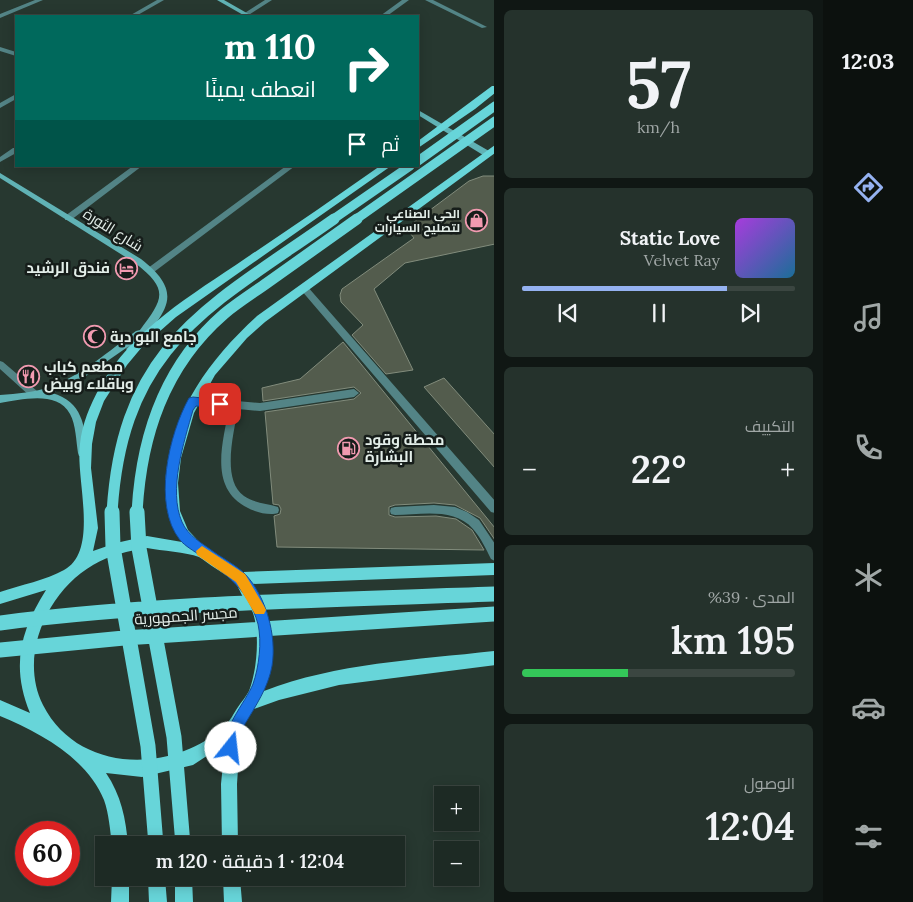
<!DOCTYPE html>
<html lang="ar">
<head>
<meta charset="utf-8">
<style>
  body { margin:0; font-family:Lora,Cairo,serif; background:#25322c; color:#f1f3f6; direction:rtl; height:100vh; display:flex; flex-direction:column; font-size:19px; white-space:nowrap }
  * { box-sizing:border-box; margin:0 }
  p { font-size:16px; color:#a0a7a6 }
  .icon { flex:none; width:28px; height:28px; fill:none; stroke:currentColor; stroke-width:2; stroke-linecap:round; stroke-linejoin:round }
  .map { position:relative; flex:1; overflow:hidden; direction:ltr }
  .panel { display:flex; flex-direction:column; gap:10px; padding:10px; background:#101714; width:329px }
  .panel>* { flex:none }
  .hud { position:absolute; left:15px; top:15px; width:404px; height:152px; border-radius:0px; box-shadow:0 2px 12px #0003,0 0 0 1px #3b4641; direction:rtl; background:#00695c; color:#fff; overflow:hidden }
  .buttons { position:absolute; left:434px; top:786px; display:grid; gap:10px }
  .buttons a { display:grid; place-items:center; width:45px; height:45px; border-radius:0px; background:#1d2a24; box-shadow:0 2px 12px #0003,0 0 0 1px #3b4641; font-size:25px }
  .speed { position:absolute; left:15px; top:821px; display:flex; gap:10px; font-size:25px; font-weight:700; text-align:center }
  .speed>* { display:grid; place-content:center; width:65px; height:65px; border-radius:50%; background:#1d2a24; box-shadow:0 2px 12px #0003,0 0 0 1px #3b4641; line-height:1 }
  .speed .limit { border:8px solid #d22; background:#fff; color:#111 }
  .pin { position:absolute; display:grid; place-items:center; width:42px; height:42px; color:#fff; margin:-21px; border-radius:10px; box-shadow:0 2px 8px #0006 }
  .me { position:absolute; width:55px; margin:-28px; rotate:16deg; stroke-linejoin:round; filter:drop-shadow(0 0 4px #0008) }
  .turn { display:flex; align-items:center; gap:18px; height:105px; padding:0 20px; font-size:22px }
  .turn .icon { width:65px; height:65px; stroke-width:2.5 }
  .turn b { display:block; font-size:35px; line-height:42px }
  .then { display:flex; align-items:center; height:48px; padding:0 20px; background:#0003; gap:10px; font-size:19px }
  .big { font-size:38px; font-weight:600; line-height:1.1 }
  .panel .widget { flex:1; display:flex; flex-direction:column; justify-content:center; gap:8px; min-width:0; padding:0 18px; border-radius:8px; background:#25322c }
  .panel .dial { align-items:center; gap:0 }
  .dial b { font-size:65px; line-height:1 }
  .song { display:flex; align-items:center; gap:15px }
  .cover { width:60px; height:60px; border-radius:8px; background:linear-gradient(135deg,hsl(280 70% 55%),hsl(200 70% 35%)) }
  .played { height:5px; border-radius:2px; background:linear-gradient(90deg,#95b2f1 75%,#3b4641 75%) }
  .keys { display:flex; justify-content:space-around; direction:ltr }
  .heat { display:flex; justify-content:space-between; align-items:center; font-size:28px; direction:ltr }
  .charge { height:8px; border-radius:4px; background:linear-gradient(90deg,#34c759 39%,#3b4641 0) }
  .trip { position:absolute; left:95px; top:836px; width:310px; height:50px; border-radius:0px; background:#1d2a24; box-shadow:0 2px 12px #0003,0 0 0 1px #3b4641; font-weight:600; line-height:50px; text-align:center; direction:rtl }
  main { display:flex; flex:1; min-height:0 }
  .tabs { display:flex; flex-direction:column; width:90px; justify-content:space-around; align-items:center; background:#0c110e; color:#a0a7a6 }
  .tabs .icon { width:35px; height:35px }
  .tabs .on { color:#95b2f1 }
  .tabs b { font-size:22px; color:#f1f3f6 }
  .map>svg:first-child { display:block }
</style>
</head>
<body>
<main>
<nav class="tabs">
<b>12:03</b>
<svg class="icon on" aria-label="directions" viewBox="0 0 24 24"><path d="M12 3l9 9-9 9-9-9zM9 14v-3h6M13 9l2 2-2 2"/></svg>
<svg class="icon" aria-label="music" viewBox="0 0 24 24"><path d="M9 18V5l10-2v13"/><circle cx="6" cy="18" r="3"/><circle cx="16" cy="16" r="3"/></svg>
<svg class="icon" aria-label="phone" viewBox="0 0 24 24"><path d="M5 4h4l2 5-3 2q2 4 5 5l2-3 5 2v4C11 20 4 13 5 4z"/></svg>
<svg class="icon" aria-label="climate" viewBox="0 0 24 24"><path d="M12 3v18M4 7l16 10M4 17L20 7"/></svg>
<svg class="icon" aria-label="car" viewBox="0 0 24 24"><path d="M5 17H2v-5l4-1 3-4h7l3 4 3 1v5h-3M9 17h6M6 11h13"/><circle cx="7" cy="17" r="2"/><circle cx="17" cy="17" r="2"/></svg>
<svg class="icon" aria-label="filters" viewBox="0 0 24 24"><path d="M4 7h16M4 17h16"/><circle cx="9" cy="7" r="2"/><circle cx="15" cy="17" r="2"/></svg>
</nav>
<section class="panel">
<div class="widget dial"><b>57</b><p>km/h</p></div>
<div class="widget">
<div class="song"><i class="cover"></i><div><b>Static Love</b><p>Velvet Ray</p></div></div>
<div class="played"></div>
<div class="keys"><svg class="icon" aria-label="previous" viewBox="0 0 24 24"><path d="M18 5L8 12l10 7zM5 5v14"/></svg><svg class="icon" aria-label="pause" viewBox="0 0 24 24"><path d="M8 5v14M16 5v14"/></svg><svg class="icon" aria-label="next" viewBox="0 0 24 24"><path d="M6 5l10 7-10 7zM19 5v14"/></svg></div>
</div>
<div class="widget"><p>التكييف</p>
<div class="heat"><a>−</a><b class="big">22°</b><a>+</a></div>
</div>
<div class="widget"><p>المدى · 39%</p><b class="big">195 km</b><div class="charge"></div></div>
<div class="widget"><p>الوصول</p><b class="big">12:04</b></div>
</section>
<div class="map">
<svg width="495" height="902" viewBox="0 0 495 902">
  <rect width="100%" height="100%" fill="#273830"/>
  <path fill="#535c4d" stroke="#828c7c" d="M483 176H495V244L405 263 374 289 413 370 386 374 352 335 363 325 341 302 340 295 342 289 414 238 406 228 469 181Z
    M343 342 495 528V540L480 518 455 505 434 503 395 505 389 507V515L395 517 436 516 456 519 472 530 484 550 277 547 274 516 280 514 281 509 279 505 273 504 265 412 354 399 361 393 354 387 263 401 262 388 300 379Z
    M444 378 495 435V468L424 387Z"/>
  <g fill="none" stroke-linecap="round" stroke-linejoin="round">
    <path fill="#538486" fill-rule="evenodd" d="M425 0H433L487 27 482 28Z
      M304 285 307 286 495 501V513L491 512 301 290 300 288Z
      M354 389 359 393 354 397 260 411 238 409C234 432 221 480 244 496 254 503 266 503 278 507L279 510 278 513C270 516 255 512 248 508 208 488 223 443 229 408L193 405 188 401 193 397 260 403Z
      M434 505 455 507 467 512 479 520 495 544V561L491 559C486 549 481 538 473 529 454 507 420 515 395 515L391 514 390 511 391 508 395 507Z"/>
    <path fill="#538486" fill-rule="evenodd" d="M35 0H43L0 18V14Z
      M157 0H164L136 16H129Z
      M265 0H272L247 16H240Z
      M402 0H409L387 16H380Z
      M0 47 16 52V56L0 51Z
      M16 94V99L0 108V103Z
      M13 148H16V153L0 162V157Z
      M133 166H142L71 220H65V216Z
      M286 166H295L154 272H148V268Z
      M0 361 3 362 37 391 39 394 37 397H31L0 369Z"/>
    <path fill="#60b2b5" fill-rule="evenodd" d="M217 0H224L252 16H245Z
      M418 110 489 151 490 153 483 155 418 115Z
      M0 173 141 259C189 296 162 314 134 351H128L126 349 129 346 80 380 52 393C83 402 84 425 88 453L87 456H79L78 453C76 441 76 425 70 414 57 390 21 400 0 403V395C17 394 35 392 50 387 82 375 109 351 136 331L140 330C163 299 170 290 135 263L0 178Z"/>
    <path fill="#67d5d9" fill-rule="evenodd" d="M492 86H495V93L475 109 418 148V141Z
      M495 145V153L265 322 247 338 215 375 194 413 181 458 178 483 180 511 188 530 203 546 243 572 495 563V575L251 584 267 612 273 653 264 691C337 663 417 660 495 651V665L339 685 279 700 254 709 245 723 239 754 237 784 238 845H222L221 784 225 744 193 765 142 777 106 773C121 795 126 819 128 845H112C110 830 109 814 104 800 87 758 39 732 0 716V700L30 713C11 667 20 631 46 590L0 604V592C21 585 46 580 64 570 100 551 75 477 80 444 82 424 90 405 100 387 132 329 192 295 246 258 291 228 336 197 380 166H391L176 317 142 347 127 365 104 401 96 422 92 444 91 468 98 528 93 551 116 543 147 536 182 542C166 523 164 498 166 474 173 409 210 359 257 316ZM147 548C162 551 186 552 199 557 204 560 210 565 215 568 221 572 228 576 233 581 238 585 240 592 243 597 246 602 251 608 253 613 260 634 257 671 249 691 246 697 241 702 238 707 234 713 230 721 225 726 173 774 78 774 43 705 18 655 48 591 93 565 110 555 128 551 147 548Z
      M112 878H129V902H111Z
      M148 878H165L167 902H149Z
      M175 878H192L193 902H175Z
      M223 878H240L242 902H224Z"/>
    <path stroke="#67d5d9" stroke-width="9" d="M418 161 495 106
      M332 220 410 166
      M355 220 495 121"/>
    <path stroke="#67d5d9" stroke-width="11" d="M112 513C122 344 209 307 334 219
      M137 513C141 436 164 366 224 314 237 303 253 293 267 283 297 262 327 240 357 219"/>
    <path stroke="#67d5d9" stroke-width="15" d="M112 512 113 547 148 746 156 845
      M137 512 139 548 174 737 183 845
      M0 623C164 602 330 600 495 594
      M0 650 124 638 495 614"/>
  </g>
  <path fill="#1a73e8" stroke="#114b97" d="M193 397 220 400 225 404 220 409 196 406 193 410C184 442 168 490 182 522 188 536 202 543 214 552 224 559 237 566 245 574 266 596 277 636 272 666 268 688 256 705 245 724 241 733 240 744 236 753L231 755 226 753C218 733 246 702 253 684 259 667 262 642 258 624 248 589 228 576 201 556 194 551 185 546 180 540 152 505 169 434 189 398Z"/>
  <path fill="#f59e0b" d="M202 546 245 574 264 606 266 610 264 614H255L236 582 197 555 196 551Z"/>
  <defs>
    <symbol id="shop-ring" viewBox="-11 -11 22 22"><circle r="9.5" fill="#161d1a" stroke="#f19ab0" stroke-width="1.5"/><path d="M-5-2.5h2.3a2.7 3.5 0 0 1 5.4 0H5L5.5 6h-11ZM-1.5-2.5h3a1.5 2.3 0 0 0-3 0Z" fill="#f19ab0"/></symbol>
    <symbol id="hotel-ring" viewBox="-11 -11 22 22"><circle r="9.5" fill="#161d1a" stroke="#f19ab0" stroke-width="1.5"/><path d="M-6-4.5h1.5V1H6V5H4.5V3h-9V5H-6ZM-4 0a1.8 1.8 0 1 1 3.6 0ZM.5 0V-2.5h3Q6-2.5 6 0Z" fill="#f19ab0"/></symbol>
    <symbol id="mosque-ring" viewBox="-11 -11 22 22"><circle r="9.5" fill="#161d1a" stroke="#f19ab0" stroke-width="1.5"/><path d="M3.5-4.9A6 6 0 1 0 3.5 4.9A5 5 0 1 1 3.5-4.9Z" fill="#f19ab0"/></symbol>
    <symbol id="restaurant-ring" viewBox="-11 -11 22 22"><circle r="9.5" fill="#161d1a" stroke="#f19ab0" stroke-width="1.5"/><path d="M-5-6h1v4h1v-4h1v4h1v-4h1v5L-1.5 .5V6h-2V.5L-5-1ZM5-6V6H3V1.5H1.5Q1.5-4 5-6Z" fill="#f19ab0"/></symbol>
    <symbol id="fuel-ring" viewBox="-11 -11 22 22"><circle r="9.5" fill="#161d1a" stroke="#f19ab0" stroke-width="1.5"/><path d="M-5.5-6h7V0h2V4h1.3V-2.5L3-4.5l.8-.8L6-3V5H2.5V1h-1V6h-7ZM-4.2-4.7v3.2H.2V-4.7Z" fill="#f19ab0"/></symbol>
  </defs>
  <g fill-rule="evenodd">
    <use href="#shop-ring" x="464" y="208" width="25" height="25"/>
    <use href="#hotel-ring" x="114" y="256" width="25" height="25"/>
    <use href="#mosque-ring" x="82" y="324" width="25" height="25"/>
    <use href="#restaurant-ring" x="16" y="364" width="25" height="25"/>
    <use href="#fuel-ring" x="336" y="436" width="25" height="25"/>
  </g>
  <g text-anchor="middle" stroke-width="5" stroke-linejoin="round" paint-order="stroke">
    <g font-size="12" font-weight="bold" fill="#e3eee9" stroke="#161d1a" text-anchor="end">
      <text x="460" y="218">الحي الصناعي<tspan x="460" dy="14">لتصليح السيارات</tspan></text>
    </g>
    <g font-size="15" fill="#e3eee9" stroke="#161d1a">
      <text transform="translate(113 230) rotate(32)" y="5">شارع الثورة</text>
      <text transform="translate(186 616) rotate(-4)" y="5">مجسر الجمهورية</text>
    </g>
    <g font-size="15" font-weight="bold" fill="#e3eee9" stroke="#161d1a" text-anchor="start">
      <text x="110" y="273" text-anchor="end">فندق الرشيد</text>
      <text x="110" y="342">جامع البو دبة</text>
      <text x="44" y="372">مطعم كباب<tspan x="44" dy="17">وباقلاء وبيض</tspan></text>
      <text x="365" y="445">محطة وقود<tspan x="365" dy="17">البشارة</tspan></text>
    </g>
  </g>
</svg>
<div class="buttons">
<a>+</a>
<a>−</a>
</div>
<div class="speed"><div class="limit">60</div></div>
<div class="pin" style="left:220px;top:404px;background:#d93025"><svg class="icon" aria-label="arrive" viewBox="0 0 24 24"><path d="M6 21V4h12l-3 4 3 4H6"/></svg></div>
<svg class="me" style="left:231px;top:748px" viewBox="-20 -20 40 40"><circle r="19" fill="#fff"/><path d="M0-13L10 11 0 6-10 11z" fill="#1a73e8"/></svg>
<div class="trip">12:04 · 1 دقيقة · 120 m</div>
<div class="hud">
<div class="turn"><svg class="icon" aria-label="right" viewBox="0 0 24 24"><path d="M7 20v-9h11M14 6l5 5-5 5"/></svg><div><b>110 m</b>انعطف يمينًا</div></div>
<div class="then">ثم<svg class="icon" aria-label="arrive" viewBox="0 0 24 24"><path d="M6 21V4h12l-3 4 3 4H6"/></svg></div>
</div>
</div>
</main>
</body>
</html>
